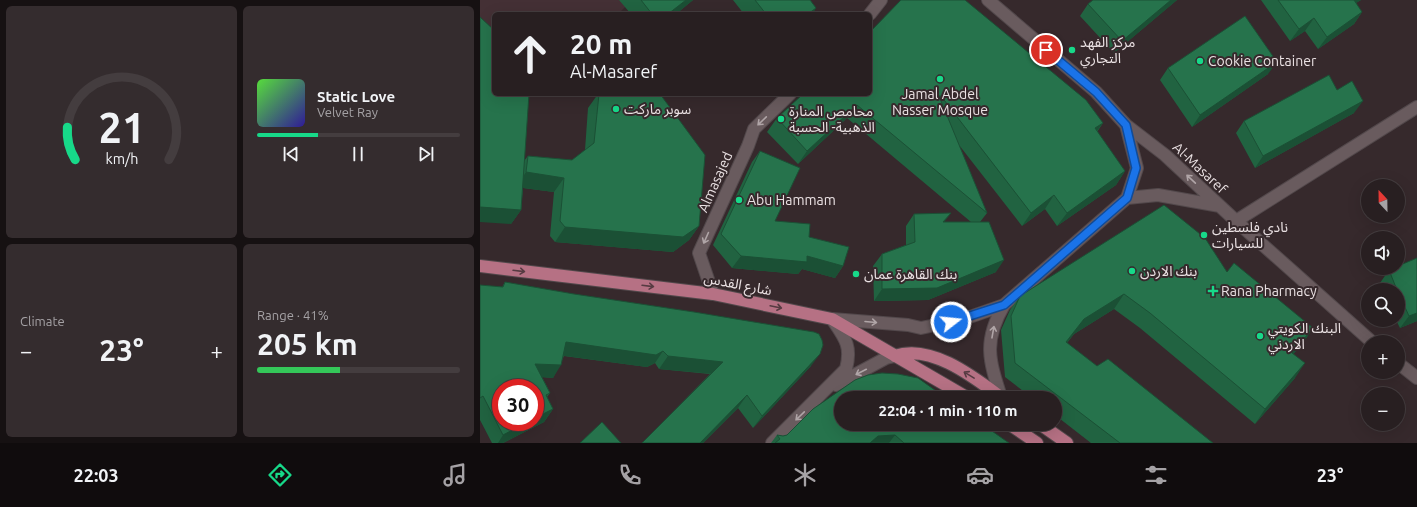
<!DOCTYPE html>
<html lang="en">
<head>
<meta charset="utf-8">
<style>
  body { margin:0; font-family:Ubuntu,"Noto Sans Arabic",sans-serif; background:#342c2e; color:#f1f3f6; height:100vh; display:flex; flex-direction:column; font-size:15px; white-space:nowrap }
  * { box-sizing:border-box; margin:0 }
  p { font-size:13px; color:#a5a2a5 }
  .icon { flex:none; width:22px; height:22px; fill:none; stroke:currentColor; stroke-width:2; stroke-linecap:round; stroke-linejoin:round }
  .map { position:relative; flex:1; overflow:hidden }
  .panel { display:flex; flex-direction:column; gap:6px; padding:6px; background:#161112; width:480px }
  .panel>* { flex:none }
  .banner { position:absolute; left:12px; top:12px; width:380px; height:84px; border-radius:6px; box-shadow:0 4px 16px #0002,0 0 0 1px #443d3f; background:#281f21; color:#f1f3f6; overflow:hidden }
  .needle { width:26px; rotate:338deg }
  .fabs { position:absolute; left:881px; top:179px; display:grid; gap:8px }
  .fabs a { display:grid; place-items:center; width:44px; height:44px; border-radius:50%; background:#281f21; box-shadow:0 4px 16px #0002,0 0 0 1px #443d3f; font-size:20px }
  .speed { position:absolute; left:12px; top:379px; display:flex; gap:8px; font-size:20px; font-weight:700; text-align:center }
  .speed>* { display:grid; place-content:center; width:52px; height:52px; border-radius:50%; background:#281f21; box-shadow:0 4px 16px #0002,0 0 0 1px #443d3f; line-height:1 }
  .speed .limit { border:6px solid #d22; background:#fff; color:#111 }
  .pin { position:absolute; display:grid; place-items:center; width:34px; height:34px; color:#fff; margin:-17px; border:2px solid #fff; border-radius:50%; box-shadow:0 1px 4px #0007 }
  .me { position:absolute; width:44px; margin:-22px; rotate:74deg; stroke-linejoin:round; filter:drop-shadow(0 0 3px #0008) }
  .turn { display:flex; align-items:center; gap:14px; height:84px; padding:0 12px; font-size:18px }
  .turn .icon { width:52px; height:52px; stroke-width:2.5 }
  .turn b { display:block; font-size:28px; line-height:34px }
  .big { font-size:30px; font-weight:700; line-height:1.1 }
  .panel .widget { flex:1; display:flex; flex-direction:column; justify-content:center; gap:6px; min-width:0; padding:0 14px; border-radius:6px; background:#342c2e }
  .panel .dial { align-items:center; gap:0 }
  .dial svg { height:104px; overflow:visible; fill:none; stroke:#443d3f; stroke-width:7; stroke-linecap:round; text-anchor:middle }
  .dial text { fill:#f1f3f6; stroke:none }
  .song { display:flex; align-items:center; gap:12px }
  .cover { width:48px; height:48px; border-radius:6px; background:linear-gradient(135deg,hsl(110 70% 55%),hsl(250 70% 35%)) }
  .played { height:4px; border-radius:2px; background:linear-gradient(90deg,#17d989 30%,#443d3f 30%) }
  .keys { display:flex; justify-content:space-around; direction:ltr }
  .heat { display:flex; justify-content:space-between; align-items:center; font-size:22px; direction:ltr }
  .charge { height:6px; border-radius:3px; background:linear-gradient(90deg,#34c759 41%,#443d3f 0) }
  .panel .tiles { flex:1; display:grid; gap:6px; grid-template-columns:repeat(2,1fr) }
  .trip { position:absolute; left:354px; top:391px; width:228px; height:40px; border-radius:20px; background:#281f21; box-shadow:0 4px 16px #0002,0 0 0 1px #443d3f; font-weight:700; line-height:40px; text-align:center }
  .menu { display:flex; height:64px; justify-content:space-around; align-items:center; background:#100c0d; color:#a5a2a5 }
  .menu .icon { width:28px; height:28px }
  .menu .current { color:#17d989 }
  .menu b { font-size:18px; color:#f1f3f6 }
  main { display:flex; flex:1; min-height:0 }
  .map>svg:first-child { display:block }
</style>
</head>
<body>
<main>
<section class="panel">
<div class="tiles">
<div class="widget dial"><svg viewBox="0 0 100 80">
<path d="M14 69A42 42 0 1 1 86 69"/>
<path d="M14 69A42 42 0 0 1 8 44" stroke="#17d989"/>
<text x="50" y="56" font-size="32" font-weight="700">21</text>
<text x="50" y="72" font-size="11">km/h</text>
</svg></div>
<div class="widget">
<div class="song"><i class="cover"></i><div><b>Static Love</b><p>Velvet Ray</p></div></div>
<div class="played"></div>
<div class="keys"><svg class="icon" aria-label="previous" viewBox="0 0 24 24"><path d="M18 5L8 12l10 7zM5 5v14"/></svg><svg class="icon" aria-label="pause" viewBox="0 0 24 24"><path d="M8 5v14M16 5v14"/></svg><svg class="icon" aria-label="next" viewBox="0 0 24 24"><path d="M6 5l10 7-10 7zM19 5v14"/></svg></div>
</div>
<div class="widget"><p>Climate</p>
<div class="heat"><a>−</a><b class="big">23°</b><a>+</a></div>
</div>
<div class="widget"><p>Range · 41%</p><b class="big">205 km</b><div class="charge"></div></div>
</div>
</section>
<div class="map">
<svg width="937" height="443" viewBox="0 0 937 443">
  <rect width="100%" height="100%" fill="#36292c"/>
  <path fill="#443035" d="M0 0H152L138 14H14V35L0 23Z"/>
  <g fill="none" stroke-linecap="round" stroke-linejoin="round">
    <defs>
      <path id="minor" d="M508 0 616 92 646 125 685 155 756 221 892 342
        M390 14 401 0
        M647 198 678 195 740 206
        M756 221 937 107
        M233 294 219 253 268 146 274 129 310 94
        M352 319 428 325 441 328 484 319 524 305
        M918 363 937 378
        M356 385 406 358 415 356
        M521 397C509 360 503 341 524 305L647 198 657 168 646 125
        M292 443 366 369C372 346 365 338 352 319"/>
      <path id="major" d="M0 266 233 294 352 319 488 398
        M415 356C451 343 495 378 522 398
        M529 424 557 443
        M560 424 587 443"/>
    </defs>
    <use href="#minor" stroke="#52484b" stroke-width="14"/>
    <use href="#major" stroke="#52484b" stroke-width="14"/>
    <use href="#minor" stroke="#695b5e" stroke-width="12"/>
    <use href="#major" stroke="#b67184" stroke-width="12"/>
  </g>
  <path fill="#216341" d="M139 0H213L196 14H151Z
    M253 0H330L336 8 332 14H264Z
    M697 0 634 53 600 16 608 4Z
    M781 0H881L876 3 882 12 874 24 838 49 825 31 810 41Z
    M390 32 623 123 617 132 645 171 636 185 577 226 565 209 542 226 479 145 507 213 500 222 516 272 448 300 394 301 393 266 402 254 426 245V226L434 214 465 222H491L367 118 318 164 287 132 297 118 390 94Z
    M688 68 788 74 712 127 680 80Z
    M857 90 874 113 775 168 756 133 764 121Z
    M118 94H180L219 226 209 240 193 252 75 242 70 236 74 192 43 188 41 210 31 224 44 161 48 156 92 160 105 150 108 108Z
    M280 151 295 221 329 237 363 266 355 278 322 269 318 274 252 268 233 245 272 162Z
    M937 258V321L920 328 916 320H918V290H903L900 283 909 270Z
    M747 272 833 328 823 343 813 354 815 378 775 424 660 328 634 309 594 334 587 343 617 366 733 443H611L575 415V398H552L525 377 521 330 530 310 540 296Z
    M25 282 331 366 273 428 258 408 223 443H162L230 374 179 369 175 363 167 367 84 356 73 378 62 377 70 393 67 397 73 409 64 422 23 443H12L0 420V285L22 287Z
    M333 409 529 443H291L297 435 303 436 307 435Z"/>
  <path fill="#1b5035" d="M206 0H213L196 14H188Z
    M691 0H697L634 53 642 41Z
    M871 0H881L864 10Z
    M336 8 332 14H328Z
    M882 12 874 24 838 49 847 37Z
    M834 18 825 31 810 41 819 29Z
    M797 62 788 74 712 127 720 115Z
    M883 101 874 113 775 168 783 156Z
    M377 105 367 118 318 164 327 151Z
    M623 123 613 136 615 128Z
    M645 171 636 185 577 226 587 213Z
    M46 172 84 178 74 192 36 187Z
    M574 195 565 209 542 226 551 213Z
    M0 207 41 210 31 224 0 222Z
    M471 213 462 225 463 222Z
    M219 226 209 240 193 252 75 242 85 227Z
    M261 256H327L363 266 355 278 322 269 318 274 252 268Z
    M524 260 516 272 448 300 394 301 402 289Z
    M644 294 634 309 594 334 576 356 586 342 604 319Z
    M937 313V321L920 328 929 316Z
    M833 328 823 343 802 367 812 353Z
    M86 342 183 351 175 363 167 367 78 355Z
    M340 354 331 366 273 428 282 416Z
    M188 356 243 362 234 374 179 369Z
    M825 363 815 378 775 424 785 409Z
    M55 364 81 365 73 378 46 376Z
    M267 395 258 408 223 443H220Z
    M73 409 64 422 23 443H18L23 435 48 422H55V418Z
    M415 435 409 443H390L398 436Z"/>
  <path fill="#26734c" stroke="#1b5035" d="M161 0H206L188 14H172Z
    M275 0H330L336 8 328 14H286Z
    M421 0H485L606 100 623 123 615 128 645 171 587 213 574 195 551 213 461 96H459L507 213 377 105 327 151 297 118 323 94H390V32Z
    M613 0H691L642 41 608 4Z
    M798 0H874L882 12 847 37 834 18 819 29Z
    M765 16 797 62 720 115 688 68Z
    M0 17 14 30V94H49L41 210 0 207Z
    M849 75 857 90 872 81 883 101 783 156 764 121Z
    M119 94H180L225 155 219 226 203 237 85 227 80 221 84 178 46 172 48 156 92 160 114 143Z
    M280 151 320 168 295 221 330 224 329 237 369 247 363 266 327 256V262L261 256 241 234Z
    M684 205 725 238 747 272 754 263 833 328 812 353 825 363 785 409 670 313 644 294 604 319 586 342 617 366 628 359 733 443H640L535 363 531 316 540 296Z
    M471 213 463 222H509L524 260 457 288 402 289V254L435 242 434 214Z
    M937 258V313L929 316 918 292V290H917L909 270 914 268H918V266Z
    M25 282 94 294 214 312 334 332 339 334 342 340 343 345 340 354 282 416 267 395 220 443H162L243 362 188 356 183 351 176 355 86 342 81 365 55 364 70 393 66 395 73 409 55 418V388H21V422H48L23 435 3 396 0 398V285L23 287Z
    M402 373 418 374 438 378 466 398H361V424H502L529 443H424L415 435 398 436 390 443H295L300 439 297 435 303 436 307 435 333 409 375 380 388 375Z
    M122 422 141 443H100Z"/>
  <defs><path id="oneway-shaft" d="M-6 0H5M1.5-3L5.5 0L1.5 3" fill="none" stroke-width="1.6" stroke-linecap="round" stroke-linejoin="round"/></defs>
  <g stroke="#b0a5a7">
    <use href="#oneway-shaft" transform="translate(282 121) rotate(136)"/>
    <use href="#oneway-shaft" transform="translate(711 179) rotate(-137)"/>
    <use href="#oneway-shaft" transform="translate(226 238) rotate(114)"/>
    <use href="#oneway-shaft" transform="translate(391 322) rotate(5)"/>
    <use href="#oneway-shaft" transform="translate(513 332) rotate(-80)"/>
    <use href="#oneway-shaft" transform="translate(381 372) rotate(153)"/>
    <use href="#oneway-shaft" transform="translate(320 416) rotate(136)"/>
  </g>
  <g stroke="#563b42">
    <use href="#oneway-shaft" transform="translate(39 271) rotate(7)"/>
    <use href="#oneway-shaft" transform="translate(168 286) rotate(7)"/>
    <use href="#oneway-shaft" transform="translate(296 307) rotate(12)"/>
    <use href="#oneway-shaft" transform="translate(489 375) rotate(-149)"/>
  </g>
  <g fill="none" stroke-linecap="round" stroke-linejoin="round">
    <defs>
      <path id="route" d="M471 322 524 305 647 198 656 168 646 125 616 92 566 50"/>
    </defs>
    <use href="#route" stroke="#114b97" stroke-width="10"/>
    <use href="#route" stroke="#1a73e8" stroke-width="7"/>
  </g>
  <g fill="#17d989" stroke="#36292c" stroke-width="1.5">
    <circle cx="592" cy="50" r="4"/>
    <circle cx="720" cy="61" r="4"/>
    <circle cx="460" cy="79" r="4"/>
    <circle cx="136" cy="109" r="4"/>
    <circle cx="301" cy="119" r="4"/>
    <circle cx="259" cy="200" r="4"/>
    <circle cx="724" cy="235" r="4"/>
    <circle cx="652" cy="271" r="4"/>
    <circle cx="376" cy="274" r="4"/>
    <path d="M731 285h4v4h4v4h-4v4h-4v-4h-4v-4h4z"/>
    <circle cx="780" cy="336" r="4"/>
  </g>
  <g text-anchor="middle" stroke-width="4" stroke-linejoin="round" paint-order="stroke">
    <g font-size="14" fill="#eae1e3" stroke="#36292c" text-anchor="start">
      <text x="600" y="47">مركز الفهد<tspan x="600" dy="16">التجاري</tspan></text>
      <text x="728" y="66">Cookie Container</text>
      <text x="460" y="99" text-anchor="middle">Jamal Abdel<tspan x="460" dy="16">Nasser Mosque</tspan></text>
      <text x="144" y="114">سوبر ماركت</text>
      <text x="309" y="116">محامص المنارة<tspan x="309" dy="16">الذهبية- الحسبة</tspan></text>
      <text x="267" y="205">Abu Hammam</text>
      <text x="732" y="232">نادي فلسطين<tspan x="732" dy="16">للسيارات</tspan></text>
      <text x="660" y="276">بنك الاردن</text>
      <text x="384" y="279">بنك القاهرة عمان</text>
      <text x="741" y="296">Rana Pharmacy</text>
      <text x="788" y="333">البنك الكويتي<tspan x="788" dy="16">الاردني</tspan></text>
    </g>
    <g font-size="14" fill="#eae1e3" stroke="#36292c">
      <text transform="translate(720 168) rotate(43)" y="5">Al-Masaref</text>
      <text transform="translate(235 182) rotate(-66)" y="5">Almasajed</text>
      <text transform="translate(258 284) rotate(11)" y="5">شارع القدس</text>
    </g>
  </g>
</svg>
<div class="fabs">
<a><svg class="needle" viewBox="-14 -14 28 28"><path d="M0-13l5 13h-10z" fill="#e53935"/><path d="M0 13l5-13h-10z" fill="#a5a2a5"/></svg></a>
<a><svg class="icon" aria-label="sound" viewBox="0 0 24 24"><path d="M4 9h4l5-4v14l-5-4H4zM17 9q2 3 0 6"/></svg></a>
<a><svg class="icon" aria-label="search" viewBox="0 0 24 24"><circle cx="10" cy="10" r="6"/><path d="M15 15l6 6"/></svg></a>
<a>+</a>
<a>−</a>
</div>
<div class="speed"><div class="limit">30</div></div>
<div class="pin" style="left:566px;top:50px;background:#d93025"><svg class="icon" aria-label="arrive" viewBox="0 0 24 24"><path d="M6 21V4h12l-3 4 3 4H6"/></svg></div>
<svg class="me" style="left:471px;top:322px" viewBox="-20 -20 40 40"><circle r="17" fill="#1a73e8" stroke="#fff" stroke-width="3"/><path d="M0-11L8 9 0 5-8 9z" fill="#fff"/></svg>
<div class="trip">22:04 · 1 min · 110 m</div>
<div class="banner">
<div class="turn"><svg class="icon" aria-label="ahead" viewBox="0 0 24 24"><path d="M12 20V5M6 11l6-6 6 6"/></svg><div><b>20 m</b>Al-Masaref</div></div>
</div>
</div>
</main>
<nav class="menu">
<b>22:03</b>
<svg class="icon current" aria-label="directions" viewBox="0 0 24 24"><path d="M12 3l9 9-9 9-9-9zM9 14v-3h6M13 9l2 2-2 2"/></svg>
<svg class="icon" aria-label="music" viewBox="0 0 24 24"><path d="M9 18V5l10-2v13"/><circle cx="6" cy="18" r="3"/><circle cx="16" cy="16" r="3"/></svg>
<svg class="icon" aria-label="phone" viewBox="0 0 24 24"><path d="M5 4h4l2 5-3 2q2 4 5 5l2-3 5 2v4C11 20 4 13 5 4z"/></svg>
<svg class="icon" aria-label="climate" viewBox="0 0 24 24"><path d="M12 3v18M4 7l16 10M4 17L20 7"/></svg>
<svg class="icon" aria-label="car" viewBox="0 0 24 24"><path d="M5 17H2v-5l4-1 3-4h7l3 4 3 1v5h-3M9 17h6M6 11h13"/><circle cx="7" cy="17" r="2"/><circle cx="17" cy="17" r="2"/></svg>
<svg class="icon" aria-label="filters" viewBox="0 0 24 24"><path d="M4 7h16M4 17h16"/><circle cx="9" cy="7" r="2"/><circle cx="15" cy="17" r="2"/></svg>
<b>23°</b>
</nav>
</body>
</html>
